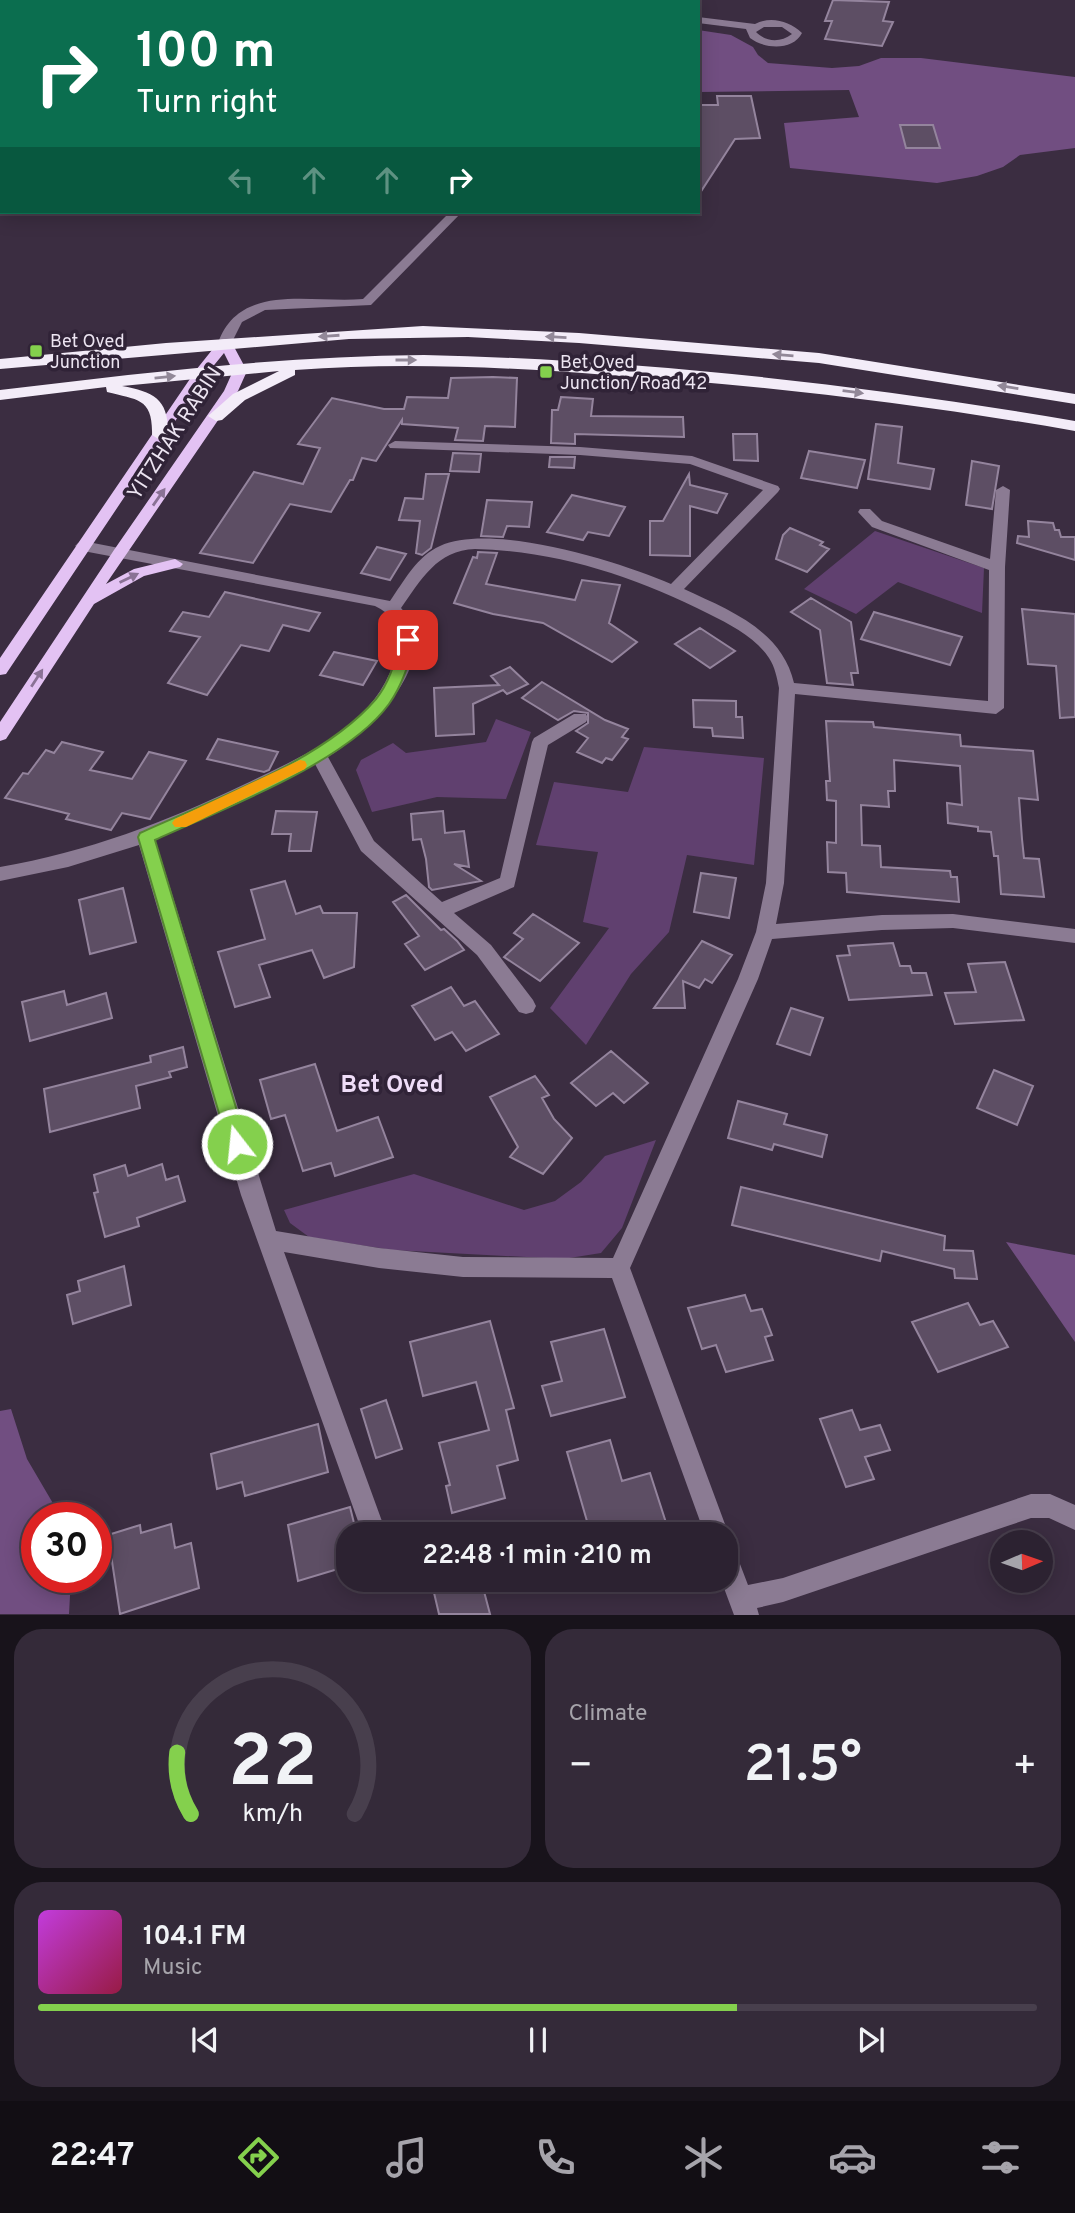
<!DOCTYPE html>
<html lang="en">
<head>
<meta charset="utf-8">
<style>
  body { margin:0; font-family:Overpass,sans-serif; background:#342a39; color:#f1f3f6; height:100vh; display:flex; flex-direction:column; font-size:26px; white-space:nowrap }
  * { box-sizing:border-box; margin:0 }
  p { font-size:23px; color:#a6a4ab }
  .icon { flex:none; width:38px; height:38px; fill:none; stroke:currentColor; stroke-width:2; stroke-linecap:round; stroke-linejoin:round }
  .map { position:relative; height:1615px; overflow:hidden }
  .drawer { display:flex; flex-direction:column; gap:14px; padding:14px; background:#18131b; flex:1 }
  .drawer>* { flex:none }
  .banner { position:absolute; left:0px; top:0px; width:700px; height:214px; box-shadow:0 4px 18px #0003,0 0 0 2px #483f4d; background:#0b6e4f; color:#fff; overflow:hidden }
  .needle { width:46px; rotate:88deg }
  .controls { position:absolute; left:990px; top:1530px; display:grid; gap:14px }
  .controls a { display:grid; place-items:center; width:63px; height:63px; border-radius:50%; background:#2c2231; box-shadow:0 4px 18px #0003,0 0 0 2px #483f4d; font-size:35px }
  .speed { position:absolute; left:21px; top:1502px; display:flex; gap:14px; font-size:35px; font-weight:700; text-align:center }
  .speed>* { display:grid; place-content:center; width:91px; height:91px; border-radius:50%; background:#2c2231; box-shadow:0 4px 18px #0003,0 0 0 2px #483f4d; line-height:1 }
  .speed .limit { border:10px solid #d22; background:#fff; color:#111 }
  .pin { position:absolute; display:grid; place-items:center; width:60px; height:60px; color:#fff; margin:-30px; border-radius:14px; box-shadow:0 4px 10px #0006 }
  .me { position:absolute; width:77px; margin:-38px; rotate:344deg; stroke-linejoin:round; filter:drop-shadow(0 0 5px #0008) }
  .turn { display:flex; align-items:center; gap:24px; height:147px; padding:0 21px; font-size:32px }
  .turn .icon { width:91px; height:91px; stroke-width:2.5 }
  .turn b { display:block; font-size:49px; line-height:60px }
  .lanes { display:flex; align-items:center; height:66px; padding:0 21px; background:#0003; justify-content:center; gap:35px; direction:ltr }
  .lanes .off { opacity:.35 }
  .big { font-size:52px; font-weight:600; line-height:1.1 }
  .drawer .card { flex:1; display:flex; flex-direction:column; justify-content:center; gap:10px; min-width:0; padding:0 24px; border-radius:28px; background:#342a39 }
  .drawer .dial { align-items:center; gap:0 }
  .dial svg { height:182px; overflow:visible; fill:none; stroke:#483f4d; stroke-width:7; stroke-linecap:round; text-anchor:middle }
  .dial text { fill:#f1f3f6; stroke:none }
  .song { display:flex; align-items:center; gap:21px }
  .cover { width:84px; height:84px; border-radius:10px; background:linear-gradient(135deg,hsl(290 70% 55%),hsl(340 70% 35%)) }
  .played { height:7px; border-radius:4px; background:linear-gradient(90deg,#84d04d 70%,#483f4d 70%) }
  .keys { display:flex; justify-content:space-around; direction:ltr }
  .heat { display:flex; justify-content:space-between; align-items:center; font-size:38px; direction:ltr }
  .drawer .tiles { flex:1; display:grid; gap:14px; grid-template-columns:1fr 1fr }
  .card:last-child { grid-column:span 2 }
  .trip { position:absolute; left:336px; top:1522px; width:402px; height:70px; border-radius:28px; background:#2c2231; box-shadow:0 4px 18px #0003,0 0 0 2px #483f4d; font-weight:600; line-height:70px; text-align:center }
  .menu { display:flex; height:112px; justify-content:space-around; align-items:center; background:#120e14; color:#a6a4ab }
  .menu .icon { width:49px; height:49px }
  .menu .current { color:#84d04d }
  .menu b { font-size:32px; color:#f1f3f6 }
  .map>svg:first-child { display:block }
</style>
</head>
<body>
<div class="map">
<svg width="1075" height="1615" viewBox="0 0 1075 1615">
  <rect width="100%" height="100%" fill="#3b2d41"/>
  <path fill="#60406f" d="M875 531 984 568 982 613 898 582 856 614 804 589Z
    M496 719 531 732 506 799 437 797 372 812 356 770 361 760 393 743 406 753 486 742Z
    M644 747 764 758 754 865 687 855 669 932 631 974 586 1045 550 1008 609 928 583 922 598 852 536 845 554 782 628 792Z
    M656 1140 622 1228 601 1253 563 1259 392 1250 309 1237 290 1223 284 1210 414 1174 524 1210 555 1201 581 1182 605 1156Z"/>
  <path fill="#714e81" d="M698 30 731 35 753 47 758 55 768 63 832 68 859 66 881 58H921L1075 77V148L1020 155 1003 167 977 176 937 183 790 168 784 123 859 117 849 90 698 92Z
    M1006 1242 1075 1255V1342Z
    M11 1409 27 1459 61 1517H37V1577H71L69 1614H0V1411Z"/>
  <path fill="#5d4e64" stroke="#94849d" stroke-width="2" d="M833 0 889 2 883 21 893 22 882 46 825 39 832 21H825Z
    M717 96H751L760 138 735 139 698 196V105H718Z
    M900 125H933L940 148H906Z
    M493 377 517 378 515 427 485 426 483 441 455 440 458 428 402 424V420L376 461 362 458 353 480H350L331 512 290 504 253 563 200 553 254 472 303 484 320 448 298 444 332 398 384 409H404L407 397 448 398 451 378Z
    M561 397 593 399 591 416 683 417 684 437 575 434V444L551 443 552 410H558Z
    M876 424 902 427 898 463 934 469 930 489 868 479Z
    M733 434H757L758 461 734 460Z
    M809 451 865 460 857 488 801 478Z
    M453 453 481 454 479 472 450 471Z
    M550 457H575L574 468 549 467Z
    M972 461 999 466 992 509 966 505Z
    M426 474H449L431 548 422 555 416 553 420 521 399 520 405 498 423 499Z
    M689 474 690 485 727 494 717 513 690 506V556L650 555V521H663Z
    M572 495 625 507 609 536 588 532 583 540 547 532Z
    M487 500 532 502 529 527 507 526 503 537 481 536Z
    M1028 521 1053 523 1055 530H1059L1061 537H1075V560L1017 543 1018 536 1029 537Z
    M790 528 823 542 820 545 829 549 807 572 776 559 783 535Z
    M377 547 406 554 390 580 361 573Z
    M478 552 497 553 486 584 575 600 582 580 620 585 609 623 637 642 612 662 543 623 493 614 454 603 473 557 477 558Z
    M225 592 320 613 309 631 283 625 269 651 241 645 207 695 168 683 200 637 170 631 183 612 209 617Z
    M811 598 851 622 858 673H851L853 685 827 683 820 630 791 612Z
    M1022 609 1075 614V717L1060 718 1056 666 1028 664Z
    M874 612 962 637 950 665 861 639Z
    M700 628 735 651 710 668 675 644Z
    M334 652 377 661 363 685 320 675Z
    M510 667 528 684 507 694 503 690 473 704 474 734 436 736 434 688 499 685 491 676Z
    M542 682 605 720 628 729 622 737 628 739 612 760 606 758 602 763 577 752 588 738 576 731 588 723V713L574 711 558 720 522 698Z
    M693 700 736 701V717H742L743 738 713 736 712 728 694 727Z
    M826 721 873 722 874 727 960 735 961 746 1033 751 1038 800 1019 798 1022 839 1024 858 1039 859 1044 897 1001 894 998 856H994L991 832 978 831V827L948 823 947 803 962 805 960 766 894 760 895 791H888L889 807 861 805 862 845 880 846 881 867 950 871 951 877H957L959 902 847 892 846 873 828 872 827 842 836 843V801L827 800 826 781H830Z
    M218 739 278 752 269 770 264 772 207 759Z
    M62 742 103 752 90 770 132 779 149 752 186 761 150 819 122 813 111 830 66 819 69 814 5 798 23 773 28 774 46 750 54 753Z
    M276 811 317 812 311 851H289L291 834H272Z
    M443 811 445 833 464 831 469 867 454 864 481 881 432 890 429 887 426 859 421 839 413 840 411 814Z
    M701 873 736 878 729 918 694 912Z
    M285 881 296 914 320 906 323 913H357L354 967 324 978 312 950 259 965 270 997 235 1007 218 952 265 939 251 890Z
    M123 888 136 942 90 954 79 900Z
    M406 895 441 930 444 929 457 941 464 950 425 970 405 944 419 936 393 902Z
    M533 914 579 943 540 981 504 957 523 939 514 933Z
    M702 941 732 955 712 983 705 979 699 988 683 981 685 1008H654Z
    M893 943 900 966H910L912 973H926L932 995 849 1000 837 956 850 955 848 946Z
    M1005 962 1024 1020 955 1024 945 993 976 992 968 964Z
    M451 987 464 1006 475 1001 499 1034 466 1051 452 1032 435 1040 412 1006Z
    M64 991 67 1005 106 993 112 1018 30 1041 22 1002Z
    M791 1008 823 1018 810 1055 777 1044Z
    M183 1047 187 1067 169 1072 171 1077 136 1086 140 1108 50 1132 44 1089 151 1062 150 1056Z
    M611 1051 648 1083 624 1103 613 1093 596 1106 571 1083Z
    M315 1064 337 1131 378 1117 393 1157 335 1176 331 1163 303 1171 285 1115 271 1119 260 1080Z
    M994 1070 1033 1086 1017 1125 977 1108Z
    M535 1076 549 1095 542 1098 554 1119 572 1138 543 1174 510 1157 518 1147 490 1097Z
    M738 1101 787 1114 784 1124 827 1135 822 1157 774 1144 772 1150 728 1138Z
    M162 1164 166 1180 178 1176 185 1201 137 1218 139 1226 105 1237 94 1193 98 1192 94 1175 125 1165 128 1176Z
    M741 1187 945 1236 944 1250 973 1251 977 1279 955 1278 954 1269 882 1251 880 1261 732 1225Z
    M124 1266 131 1305 73 1324 67 1295 80 1291 78 1281Z
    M745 1295 751 1311 762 1309 772 1335 765 1337 773 1360 726 1372 716 1345 702 1349 688 1308Z
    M968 1303 980 1325 993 1321 1008 1347 938 1372 912 1322Z
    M490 1321 514 1408 506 1410 518 1460 497 1466 505 1498 452 1513 446 1486 450 1485 439 1443 489 1430 476 1382 423 1396 410 1342Z
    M604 1329 625 1397 551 1416 542 1386 562 1381 551 1342Z
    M386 1400 402 1449 376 1458 361 1409Z
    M852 1410 860 1430 880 1425 890 1450 865 1457 874 1479 846 1487 820 1419Z
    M318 1424 328 1472 245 1496 242 1482 217 1489 211 1454Z
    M610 1440 622 1481 650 1473 670 1535H591L567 1452Z
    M350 1507 357 1535H348V1566L298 1581 288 1525Z
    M171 1524 175 1548 191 1543 199 1588 120 1614 108 1535 140 1525 141 1533Z
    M431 1580H481L490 1614H439Z"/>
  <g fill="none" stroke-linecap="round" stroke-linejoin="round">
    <path fill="#8b7b93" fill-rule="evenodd" d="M618 0H628L617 2Z
      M698 17 755 24C771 16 789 21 802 33 793 51 764 49 750 38L746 29 698 23ZM764 27H782L792 34C780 43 766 42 756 32Z
      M450 212H462L371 305 265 310 242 322 230 346H220L218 343C240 281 312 304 363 299Z
      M395 441 580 447 692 456 778 486 780 489 778 492 684 589C729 610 782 630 794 683L988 701 989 570 872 527 858 512 860 509H870L882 521 990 559 996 490 1003 486 1010 490 1005 567 1004 708 996 714 795 694 784 883 776 924 882 915 953 914 1075 929V943L953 928 882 930 772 939 758 979 630 1268 729 1535 726 1542V1535H705L612 1278 463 1277 379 1268 284 1252 387 1535H363L241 1195 139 845 68 867 0 881V867C87 852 166 822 245 784 305 755 379 725 396 654 402 632 396 616 375 606L83 551 75 546 78 543 83 541 390 601C404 581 417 556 440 546 493 522 620 562 671 584L763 490 690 464 580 455 390 448 388 445ZM475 549C559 551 635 577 709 614 731 625 755 637 769 658 775 667 777 678 779 688L766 883 756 932 738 979 613 1258 463 1257 379 1248 276 1231 155 839 315 764 361 851 477 955 519 1012 526 1014 533 1012 536 1006 533 1000 491 945 454 913 514 887 548 745 586 722 588 718 586 714H574L534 738 532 742 500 878 442 902 374 841 328 757C369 732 447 658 401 608 421 580 437 550 475 549Z
      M1031 1494H1050L1075 1505V1530L1049 1518H1031L783 1602 757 1608 759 1615H734L721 1580H726V1548L735 1551 748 1585 783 1578Z"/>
    <path fill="#e3c2f3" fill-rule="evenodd" d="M225 339 232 343 247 371 238 391 106 584 134 569 175 559 183 564 180 567 144 576 94 604 6 739 0 741V722L114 550 224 391 233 371 224 353 206 375 6 674 0 675V658L196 370 220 340Z"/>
    <path fill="#f3ecf8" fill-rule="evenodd" d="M423 326 579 333 819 353 1075 394V404L819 363 579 343 468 337 349 339 0 369V359L166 343Z
      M424 355C642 360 861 384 1075 421V431C920 404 764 385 607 375 503 367 400 362 295 370V375L245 400 222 420 216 421 208 416 233 394 279 371 122 386C154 392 169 399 168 435L160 440 152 435C153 398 138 400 107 392L106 387 0 400V390C141 373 282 356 424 355Z"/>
  </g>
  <defs><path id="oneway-solid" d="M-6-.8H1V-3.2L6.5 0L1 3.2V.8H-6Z" transform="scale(1.75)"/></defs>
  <g fill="#928898">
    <use href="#oneway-solid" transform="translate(329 336) rotate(176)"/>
    <use href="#oneway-solid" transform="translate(556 337) rotate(-177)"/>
    <use href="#oneway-solid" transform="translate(783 355) rotate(-175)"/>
    <use href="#oneway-solid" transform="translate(406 360)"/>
    <use href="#oneway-solid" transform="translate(165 377) rotate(-6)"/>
    <use href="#oneway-solid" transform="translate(1008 387) rotate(-171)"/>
    <use href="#oneway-solid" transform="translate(853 392) rotate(7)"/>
  </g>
  <g fill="#8a7295">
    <use href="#oneway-solid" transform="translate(159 497) rotate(-55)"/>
    <use href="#oneway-solid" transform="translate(129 578) rotate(-26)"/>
    <use href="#oneway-solid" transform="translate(37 678) rotate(-57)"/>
  </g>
  <path fill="#84d04d" stroke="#568732" stroke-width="2" d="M408 635 415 640C409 663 403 684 389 704 346 763 222 809 155 840L247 1144 244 1150 237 1152 231 1150 228 1144 138 837 140 833C214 799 323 761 376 699 390 682 395 661 401 640Z"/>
  <path fill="#f59e0b" d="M300 760 305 761 307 765 305 769 186 827H175L172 823 175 819Z"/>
  <g fill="#84d04d" stroke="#302337" stroke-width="2.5">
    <rect x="29" y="344" width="14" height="14" rx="3.5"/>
    <rect x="539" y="365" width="14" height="14" rx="3.5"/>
  </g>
  <g text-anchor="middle" stroke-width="7" stroke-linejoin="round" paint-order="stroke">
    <g font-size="18" fill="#ece4f1" stroke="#302337" text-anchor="start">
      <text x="50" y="347">Bet Oved<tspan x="50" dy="21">Junction</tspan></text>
      <text x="560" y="368">Bet Oved<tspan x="560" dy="21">Junction/Road 42</tspan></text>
    </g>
    <g font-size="21" fill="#ece4f1" stroke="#302337">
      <text transform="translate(174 433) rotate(-57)" y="7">YITZHAK RABIN</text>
    </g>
    <g font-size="24" font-weight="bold" fill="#efddf8" stroke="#302337">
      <text x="392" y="1092">Bet Oved</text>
    </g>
  </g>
</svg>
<div class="controls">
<a><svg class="needle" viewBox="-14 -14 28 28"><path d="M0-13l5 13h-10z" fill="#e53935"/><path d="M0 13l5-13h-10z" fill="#a6a4ab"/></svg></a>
</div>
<div class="speed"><div class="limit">30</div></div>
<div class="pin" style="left:408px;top:640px;background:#d93025"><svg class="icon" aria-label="arrive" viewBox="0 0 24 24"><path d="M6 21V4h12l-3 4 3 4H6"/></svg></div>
<svg class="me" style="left:237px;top:1144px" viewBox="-20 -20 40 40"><circle r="17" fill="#84d04d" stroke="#fff" stroke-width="3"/><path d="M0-11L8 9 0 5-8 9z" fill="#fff"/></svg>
<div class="trip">22:48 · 1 min · 210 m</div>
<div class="banner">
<div class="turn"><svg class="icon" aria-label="right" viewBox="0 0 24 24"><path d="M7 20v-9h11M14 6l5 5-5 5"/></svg><div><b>100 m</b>Turn right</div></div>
<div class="lanes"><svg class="icon off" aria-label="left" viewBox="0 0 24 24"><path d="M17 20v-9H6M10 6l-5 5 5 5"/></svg><svg class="icon off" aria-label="ahead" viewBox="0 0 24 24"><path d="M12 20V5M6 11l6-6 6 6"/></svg><svg class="icon off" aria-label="ahead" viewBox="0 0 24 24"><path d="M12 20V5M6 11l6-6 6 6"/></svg><svg class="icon" aria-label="right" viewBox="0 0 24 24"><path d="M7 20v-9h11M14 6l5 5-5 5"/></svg></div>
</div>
</div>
<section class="drawer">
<div class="tiles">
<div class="card dial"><svg viewBox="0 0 100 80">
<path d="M14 69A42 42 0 1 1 86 69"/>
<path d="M14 69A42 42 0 0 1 8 42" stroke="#84d04d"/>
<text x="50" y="56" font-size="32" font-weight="700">22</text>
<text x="50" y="72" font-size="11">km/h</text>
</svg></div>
<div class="card"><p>Climate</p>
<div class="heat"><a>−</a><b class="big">21.5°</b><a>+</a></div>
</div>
<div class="card">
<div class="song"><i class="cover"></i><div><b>104.1 FM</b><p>Music</p></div></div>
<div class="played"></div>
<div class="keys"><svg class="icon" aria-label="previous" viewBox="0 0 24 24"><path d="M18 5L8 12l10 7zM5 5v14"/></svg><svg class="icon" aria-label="pause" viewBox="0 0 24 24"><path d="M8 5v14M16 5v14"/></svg><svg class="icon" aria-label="next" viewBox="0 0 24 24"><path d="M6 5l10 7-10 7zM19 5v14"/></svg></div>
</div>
</div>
</section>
<nav class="menu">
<b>22:47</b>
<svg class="icon current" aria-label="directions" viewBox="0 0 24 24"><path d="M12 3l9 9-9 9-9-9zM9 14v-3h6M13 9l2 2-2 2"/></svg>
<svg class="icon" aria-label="music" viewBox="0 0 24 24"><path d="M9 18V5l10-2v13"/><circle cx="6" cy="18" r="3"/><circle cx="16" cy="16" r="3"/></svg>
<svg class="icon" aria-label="phone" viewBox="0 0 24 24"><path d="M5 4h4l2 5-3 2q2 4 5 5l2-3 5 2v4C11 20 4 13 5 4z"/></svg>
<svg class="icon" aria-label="climate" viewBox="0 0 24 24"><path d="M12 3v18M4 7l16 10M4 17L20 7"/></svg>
<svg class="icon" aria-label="car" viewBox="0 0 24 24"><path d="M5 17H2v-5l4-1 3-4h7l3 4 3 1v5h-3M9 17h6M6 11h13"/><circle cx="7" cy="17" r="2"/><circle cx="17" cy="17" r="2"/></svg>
<svg class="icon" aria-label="filters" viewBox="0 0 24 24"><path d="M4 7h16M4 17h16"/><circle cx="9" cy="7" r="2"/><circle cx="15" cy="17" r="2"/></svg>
</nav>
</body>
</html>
